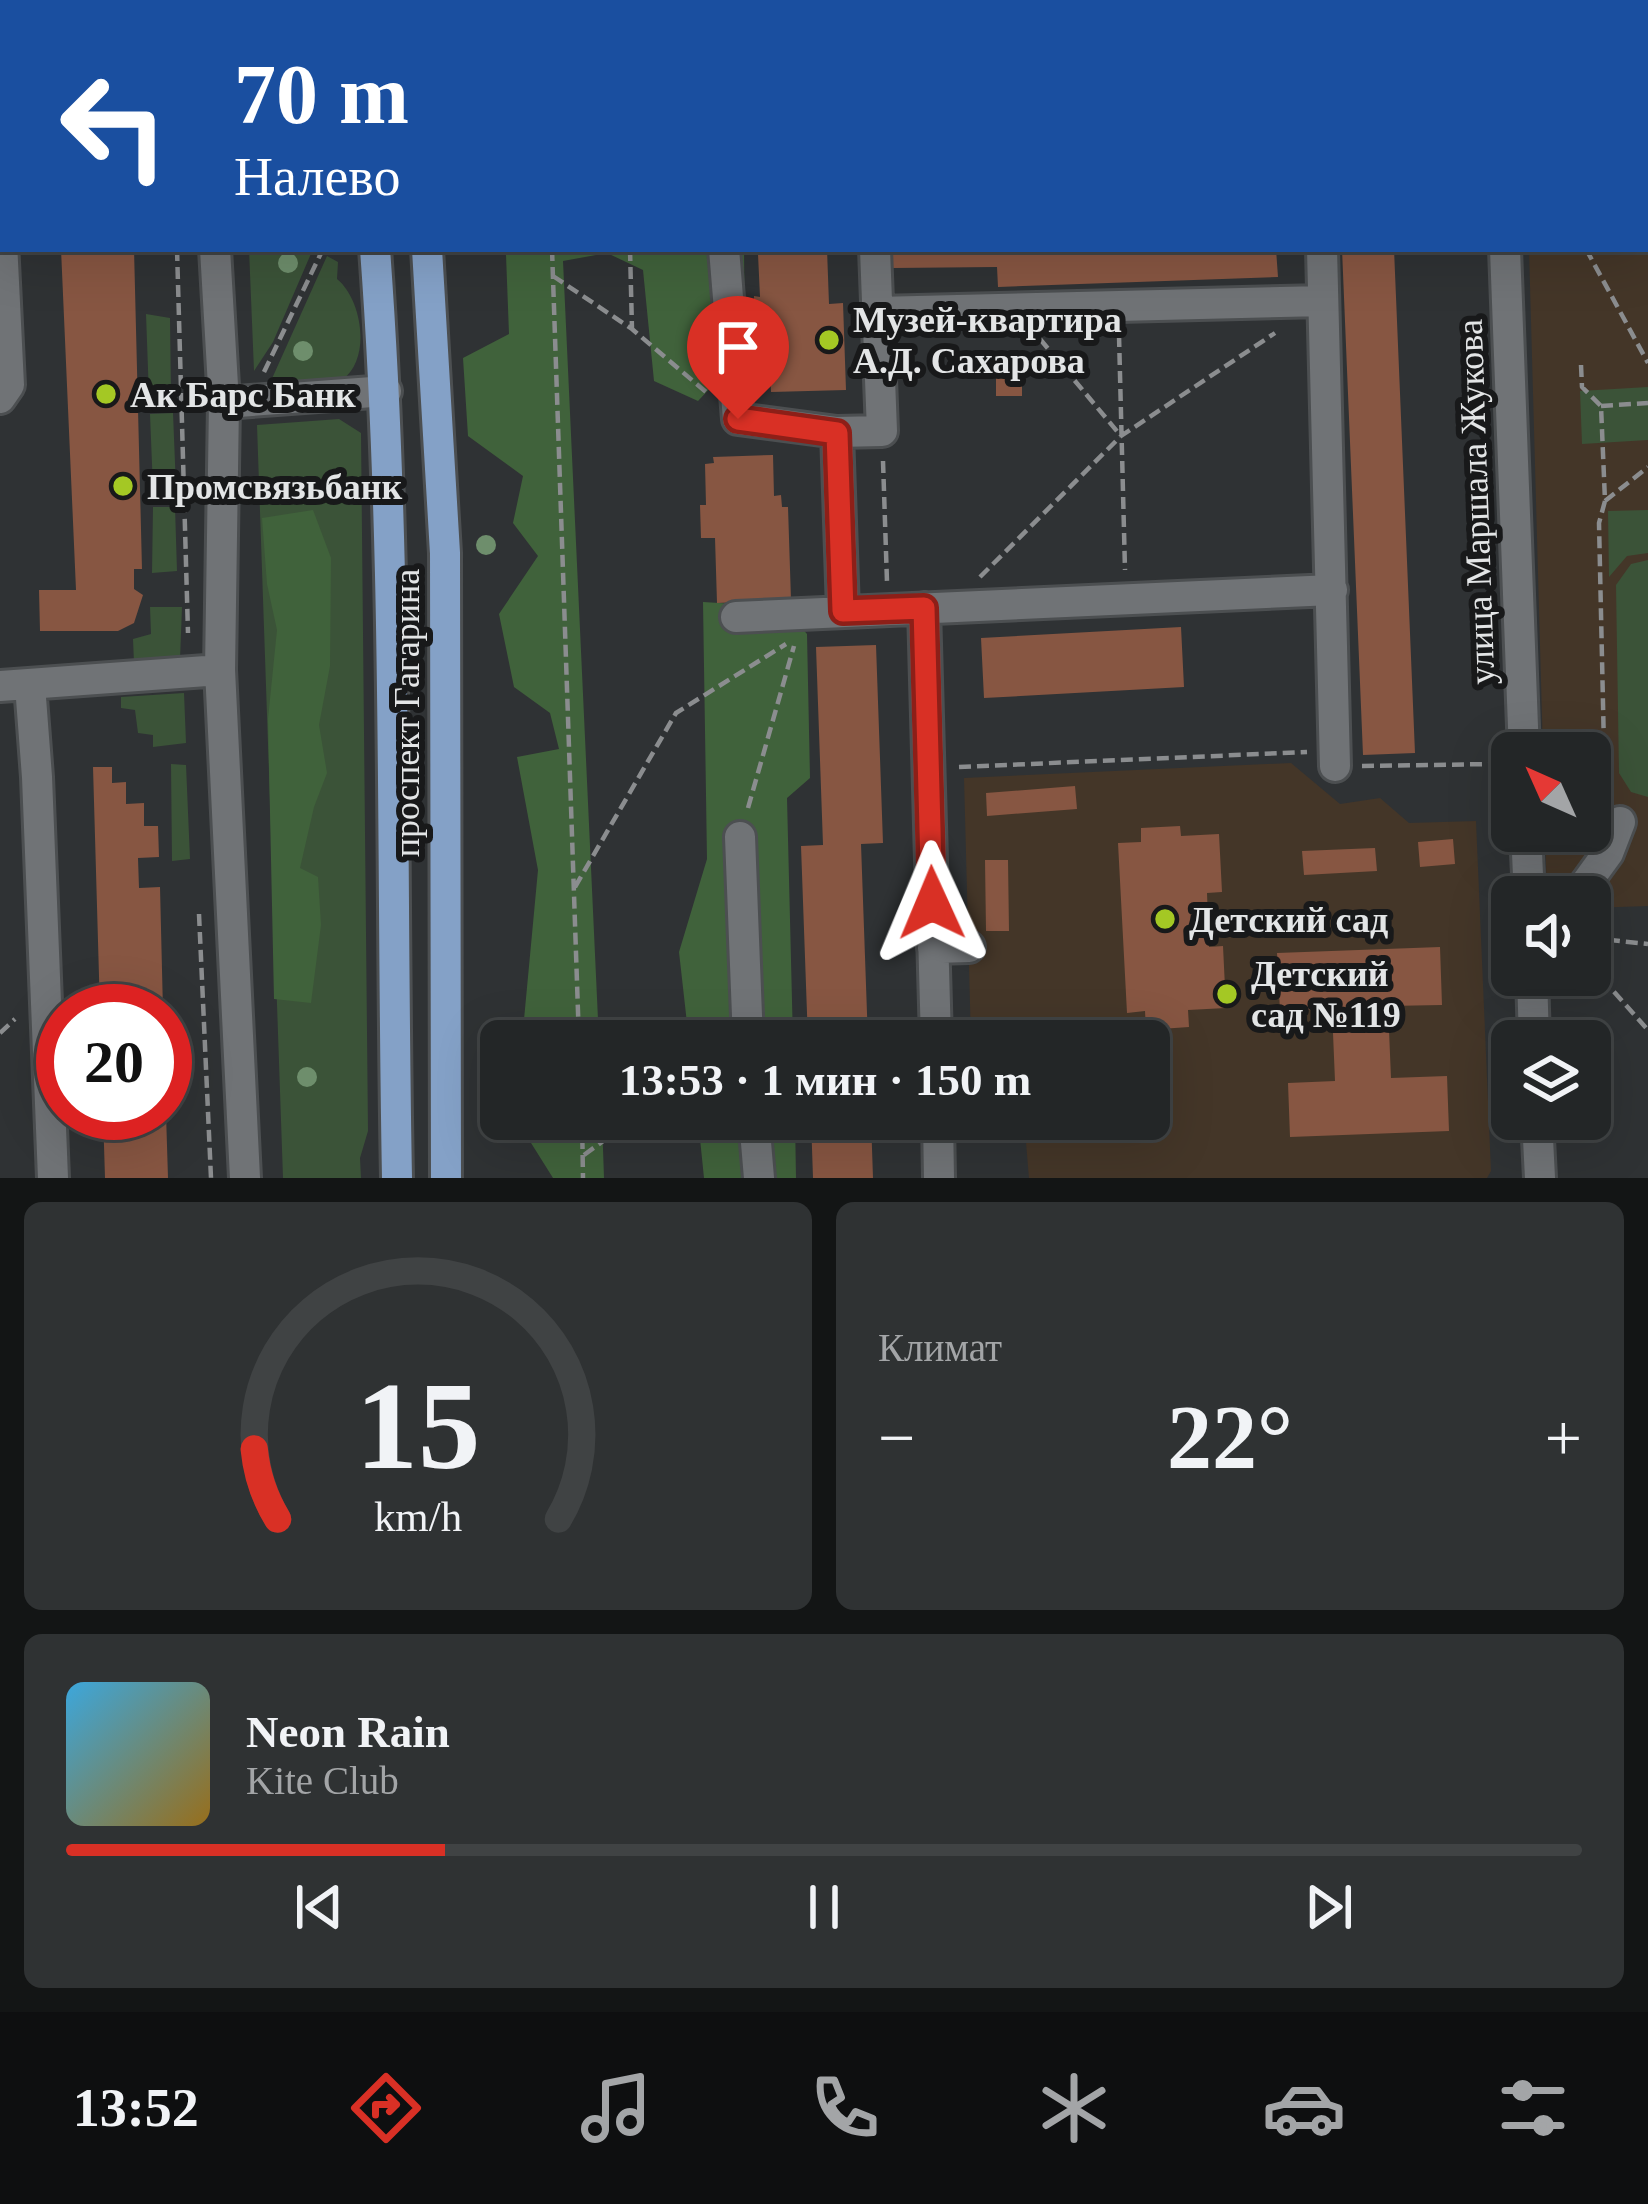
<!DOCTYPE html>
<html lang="ru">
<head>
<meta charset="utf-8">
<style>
  body { margin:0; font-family:Georgia,serif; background:#2f3233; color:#f1f3f6; height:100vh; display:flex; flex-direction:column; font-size:45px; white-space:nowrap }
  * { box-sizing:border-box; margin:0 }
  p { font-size:39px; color:#a3a5a7 }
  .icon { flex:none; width:66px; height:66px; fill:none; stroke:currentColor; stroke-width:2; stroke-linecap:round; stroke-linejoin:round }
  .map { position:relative; height:1178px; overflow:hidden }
  .details { display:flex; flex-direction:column; gap:24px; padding:24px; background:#131515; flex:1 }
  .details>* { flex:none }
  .hud { position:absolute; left:0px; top:0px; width:1650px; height:252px; box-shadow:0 12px 48px #0002,0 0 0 3px #404344; background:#1a4fa0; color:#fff; overflow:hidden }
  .needle { width:78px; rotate:315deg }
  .tools { position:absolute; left:1491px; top:732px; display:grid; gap:24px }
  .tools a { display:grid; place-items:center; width:120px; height:120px; border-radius:18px; background:#232627; box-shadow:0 12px 48px #0002,0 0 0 3px #404344; font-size:60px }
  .speed { position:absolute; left:36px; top:984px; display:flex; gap:24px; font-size:60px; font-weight:700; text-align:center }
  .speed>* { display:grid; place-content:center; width:156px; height:156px; border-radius:50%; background:#232627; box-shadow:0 12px 48px #0002,0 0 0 3px #404344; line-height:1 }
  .speed .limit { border:18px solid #d22; background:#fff; color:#111 }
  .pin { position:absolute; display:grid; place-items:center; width:102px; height:102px; color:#fff; margin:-123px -51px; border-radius:50% 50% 50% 0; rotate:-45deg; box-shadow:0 0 12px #0007 }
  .pin .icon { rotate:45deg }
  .me { position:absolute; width:132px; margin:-66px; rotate:359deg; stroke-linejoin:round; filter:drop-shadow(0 0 9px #0008) }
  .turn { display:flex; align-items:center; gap:42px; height:252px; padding:0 36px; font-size:54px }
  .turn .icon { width:156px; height:156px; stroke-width:2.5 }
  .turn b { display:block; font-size:84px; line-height:102px }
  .big { font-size:90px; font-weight:700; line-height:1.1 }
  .details .tile { flex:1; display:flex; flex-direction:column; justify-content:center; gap:18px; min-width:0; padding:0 42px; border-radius:18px; background:#2f3233 }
  .details .dial { align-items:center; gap:0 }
  .dial svg { height:312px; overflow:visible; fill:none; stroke:#404344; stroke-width:7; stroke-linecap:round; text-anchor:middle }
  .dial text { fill:#f1f3f6; stroke:none }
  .song { display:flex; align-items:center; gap:36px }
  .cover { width:144px; height:144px; border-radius:18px; background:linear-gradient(135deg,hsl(200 70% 55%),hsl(40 70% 35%)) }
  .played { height:12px; border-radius:6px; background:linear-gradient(90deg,#d93025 25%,#404344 25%) }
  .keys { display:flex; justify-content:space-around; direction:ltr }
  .heat { display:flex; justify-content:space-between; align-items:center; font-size:66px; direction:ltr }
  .details .tiles { flex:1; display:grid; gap:24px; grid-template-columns:1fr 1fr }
  .tile:last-child { grid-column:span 2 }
  .trip { position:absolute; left:480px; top:1020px; width:690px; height:120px; border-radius:18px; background:#232627; box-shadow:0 12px 48px #0002,0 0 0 3px #404344; font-weight:700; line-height:120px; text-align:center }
  .tab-bar { display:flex; height:192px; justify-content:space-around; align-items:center; background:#0e0f10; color:#a3a5a7 }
  .tab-bar .icon { width:84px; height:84px }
  .tab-bar .current { color:#d93025 }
  .tab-bar b { font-size:54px; color:#f1f3f6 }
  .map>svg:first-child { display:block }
</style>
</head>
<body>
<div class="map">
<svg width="1648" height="1178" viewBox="0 0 1648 1178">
  <rect width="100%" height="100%" fill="#2f3234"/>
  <path fill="#443628" d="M1523 0H1648V906L1590 908V897H1547L1545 831H1590V753H1543L1529 249H1647V3Z
    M1291 763 1340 804 1380 798 1409 823 1476 821 1491 1171 1487 1178H1029L1024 1119H1149V1041H971L964 778Z"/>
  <path fill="#3b5338" d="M249 249H313L273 342 254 371Z
    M327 256 338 262 337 279C362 299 372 359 342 380L270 383Z
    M146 314 170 318 171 394 149 397Z
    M1648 387V440L1582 444 1580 391Z
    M173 413 176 488 153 489 150 414Z
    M339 419 361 433 368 1131 360 1158 361 1178H283L257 425Z
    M153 507H175L177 571 152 573Z
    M1648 510V553L1627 556 1609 577 1608 511Z
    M1648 560V797L1631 792 1619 773 1616 585 1631 564Z
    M150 607H182L180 660 134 663 133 639 151 634Z
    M184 693 186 743 153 747V735L138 733 135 710 121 708V697Z
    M171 764 186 765 190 859 172 861Z"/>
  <path fill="#40623b" d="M501 249H744L745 351 698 401 654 381 643 270 607 253 563 261 599 1041H522L538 870 517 757 559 749 550 713 514 687 499 614 538 556 513 523 523 476 468 436 463 358 509 334 506 255Z
    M313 510 331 558 330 666 319 725 327 773 314 807 300 868 318 877 321 925 311 1003 274 999 268 719 277 630 267 584 262 518Z
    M703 602 783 607 807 634 810 778 787 798 793 1041H689L679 952 707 859Z
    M516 1119H602L604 1178H553Z
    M698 1119H795L796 1178H704Z"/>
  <path fill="#875642" d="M61 249H134L142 569H134V589L143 595 134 623 118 631H40L39 590H76Z
    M767 249H827L829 304 843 303 846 390 771 392 768 327 755 328 754 296 760 297 758 254H768Z
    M891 249H1276L1278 277 998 287 997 267 893 268Z
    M1342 249H1394L1415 753 1363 755Z
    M996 359H1022V396H996Z
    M773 455 774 496 781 495 782 507H788L791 600 717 603 715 538H701L700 505H706L705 464 714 463 713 457Z
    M1181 627 1184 687 984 698 981 638Z
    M876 645 883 843 861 844 868 1041H808L801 846 823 845 816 647Z
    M93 767H112V783L126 782V804L144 803V826H158L159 857 138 858 139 888 160 887 163 1011H100Z
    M1075 786 1077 809 987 816 986 793Z
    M1180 826 1181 836 1219 834 1222 892 1207 893 1209 947 1223 946 1226 1008 1188 1010 1189 1027 1146 1030 1145 1011 1127 1013 1118 843 1141 842V828Z
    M1453 839 1455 864 1420 867 1418 842Z
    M1375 848 1377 871 1304 875 1302 851Z
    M985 860H1008L1009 931H986Z
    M1440 947 1442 1005 1388 1006 1391 1078 1447 1076 1449 1131 1290 1137 1288 1083 1335 1081 1332 1009 1280 1011 1277 953Z
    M103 1113H166L168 1178H105Z
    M811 1119H871L873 1178H813Z"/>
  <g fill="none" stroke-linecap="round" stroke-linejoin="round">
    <defs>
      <path id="minor" d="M200 0 201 3
        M708 0V3
        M914 0V3
        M1259 0V3
        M1394 0V3
        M1494 0V3
        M1583 3 1648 0
        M0 34H3
        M0 201 9 385 0 398
        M215 249 224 403 220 670 245 1178
        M724 249 738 419 837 432
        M1322 249 1335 766
        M1505 249 1524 753
        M877 312 1323 301
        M224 403 386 391
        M924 608 936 1041
        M843 611 837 432 882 431 875 249
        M736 617 1332 590
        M30 685 37 777 53 1178
        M0 686 220 670
        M1526 831 1529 897
        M740 837 748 1041
        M1576 897 1608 853 1620 822
        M933 948 969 947
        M1532 975 1534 1041
        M754 1119 759 1178
        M938 1119 939 1178
        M1537 1119 1540 1178"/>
      <path id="major" d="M356 0 357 3
        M411 0V3
        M375 249C398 558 391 868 397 1178
        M427 249 445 553 446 1178"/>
    </defs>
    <use href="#minor" stroke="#4c4f51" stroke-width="36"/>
    <use href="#major" stroke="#4c4f51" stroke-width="36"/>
    <path stroke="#8b8d8f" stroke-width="4.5" stroke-dasharray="12 6" stroke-linecap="butt" d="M540 0 541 3
      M1166 0 1170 3
      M177 249 188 633
      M552 249 579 1041
      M630 249 632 329
      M1586 249 1648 363
      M553 276 632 329 706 392
      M1119 335 1125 570
      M1040 339 1121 436
      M1581 365 1582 387 1601 406 1605 501 1599 523 1605 794
      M264 372 323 249
      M1601 406 1648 403
      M883 461 887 582
      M1605 501 1648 467
      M980 577 1121 436 1275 333
      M1362 766 1494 764
      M959 767 1307 752
      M748 808 794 646
      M575 887 676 713 786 644
      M199 914 211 1178
      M1590 938 1648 944
      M1590 965 1648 1030
      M0 1033 15 1019
      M582 1119 583 1178
      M584 1155 633 1119"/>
    <use href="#minor" stroke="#707376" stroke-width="30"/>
    <use href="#major" stroke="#84a1c7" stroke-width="30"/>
  </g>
  <g fill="#6e8e6c">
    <circle cx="288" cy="263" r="10"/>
    <circle cx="303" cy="351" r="10"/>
    <circle cx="486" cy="545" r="10"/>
    <circle cx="307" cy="1077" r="10"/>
  </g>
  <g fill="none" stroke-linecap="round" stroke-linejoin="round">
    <defs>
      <path id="route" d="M738 419 837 433 843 611 924 608 932 903"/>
    </defs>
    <use href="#route" stroke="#8d1f18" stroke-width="30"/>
    <use href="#route" stroke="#d93025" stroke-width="21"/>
  </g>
  <g fill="#a4c824" stroke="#18191a" stroke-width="4.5">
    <circle cx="829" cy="340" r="12"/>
    <circle cx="106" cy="394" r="12"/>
    <circle cx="123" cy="486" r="12"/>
    <circle cx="1165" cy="919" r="12"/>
    <circle cx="1227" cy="994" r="12"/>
  </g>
  <g text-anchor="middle" stroke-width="12" stroke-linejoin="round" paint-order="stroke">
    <g font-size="36" font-weight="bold" fill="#e3e5e6" stroke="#18191a" text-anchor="start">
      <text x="853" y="332">Музей-квартира<tspan x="853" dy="41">А.Д. Сахарова</tspan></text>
      <text x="130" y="407">Ак Барс Банк</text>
      <text x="147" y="499">Промсвязьбанк</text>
      <text x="1189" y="932">Детский сад</text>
      <text x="1251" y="986">Детский<tspan x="1251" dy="41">сад №119</tspan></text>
    </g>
    <g font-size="36" fill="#e3e5e6" stroke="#18191a">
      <text transform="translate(1475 502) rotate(-92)" y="13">улица Маршала Жукова</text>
      <text transform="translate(406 713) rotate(-90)" y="13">проспект Гагарина</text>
    </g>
  </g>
</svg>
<div class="tools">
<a><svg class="needle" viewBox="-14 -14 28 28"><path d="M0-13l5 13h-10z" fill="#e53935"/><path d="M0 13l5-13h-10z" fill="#a3a5a7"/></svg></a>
<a><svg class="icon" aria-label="sound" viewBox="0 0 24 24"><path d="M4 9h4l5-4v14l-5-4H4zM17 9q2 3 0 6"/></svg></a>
<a><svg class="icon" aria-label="layers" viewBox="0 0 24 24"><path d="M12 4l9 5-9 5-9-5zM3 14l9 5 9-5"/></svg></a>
</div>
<div class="speed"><div class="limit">20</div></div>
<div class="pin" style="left:738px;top:419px;background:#d93025"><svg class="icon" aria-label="arrive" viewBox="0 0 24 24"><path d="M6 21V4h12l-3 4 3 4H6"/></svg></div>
<svg class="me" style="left:932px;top:903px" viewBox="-20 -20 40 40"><path d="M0-17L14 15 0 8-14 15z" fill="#d93025" stroke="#fff" stroke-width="4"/></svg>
<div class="trip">13:53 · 1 мин · 150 m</div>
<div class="hud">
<div class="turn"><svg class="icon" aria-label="left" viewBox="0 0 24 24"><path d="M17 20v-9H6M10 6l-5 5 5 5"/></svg><div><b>70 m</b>Налево</div></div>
</div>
</div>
<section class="details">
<div class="tiles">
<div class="tile dial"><svg viewBox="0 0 100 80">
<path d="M14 69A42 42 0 1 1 86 69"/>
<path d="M14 69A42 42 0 0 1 8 51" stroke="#d93025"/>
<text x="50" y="56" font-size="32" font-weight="700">15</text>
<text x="50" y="72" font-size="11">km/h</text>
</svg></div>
<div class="tile"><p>Климат</p>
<div class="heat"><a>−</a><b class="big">22°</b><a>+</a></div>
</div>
<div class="tile">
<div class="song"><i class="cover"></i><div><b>Neon Rain</b><p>Kite Club</p></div></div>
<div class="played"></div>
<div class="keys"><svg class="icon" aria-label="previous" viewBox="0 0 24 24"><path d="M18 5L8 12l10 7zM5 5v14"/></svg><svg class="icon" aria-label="pause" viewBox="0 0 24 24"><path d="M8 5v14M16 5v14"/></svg><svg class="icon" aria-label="next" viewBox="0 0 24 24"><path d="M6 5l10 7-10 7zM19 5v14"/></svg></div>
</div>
</div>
</section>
<nav class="tab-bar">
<b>13:52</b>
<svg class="icon current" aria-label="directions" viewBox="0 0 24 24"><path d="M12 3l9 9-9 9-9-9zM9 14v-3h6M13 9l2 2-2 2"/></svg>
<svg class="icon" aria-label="music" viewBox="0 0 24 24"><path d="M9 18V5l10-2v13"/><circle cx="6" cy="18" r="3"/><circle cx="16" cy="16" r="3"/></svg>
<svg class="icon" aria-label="phone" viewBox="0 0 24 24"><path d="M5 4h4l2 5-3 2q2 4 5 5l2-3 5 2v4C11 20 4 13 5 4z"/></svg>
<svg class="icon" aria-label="climate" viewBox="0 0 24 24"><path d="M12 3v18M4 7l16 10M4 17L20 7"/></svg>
<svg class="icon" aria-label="car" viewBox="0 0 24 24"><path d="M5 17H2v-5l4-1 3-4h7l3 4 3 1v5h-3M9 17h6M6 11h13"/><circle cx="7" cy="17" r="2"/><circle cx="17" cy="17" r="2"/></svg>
<svg class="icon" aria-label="filters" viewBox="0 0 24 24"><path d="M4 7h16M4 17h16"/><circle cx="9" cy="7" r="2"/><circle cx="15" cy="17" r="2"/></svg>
</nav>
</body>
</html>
